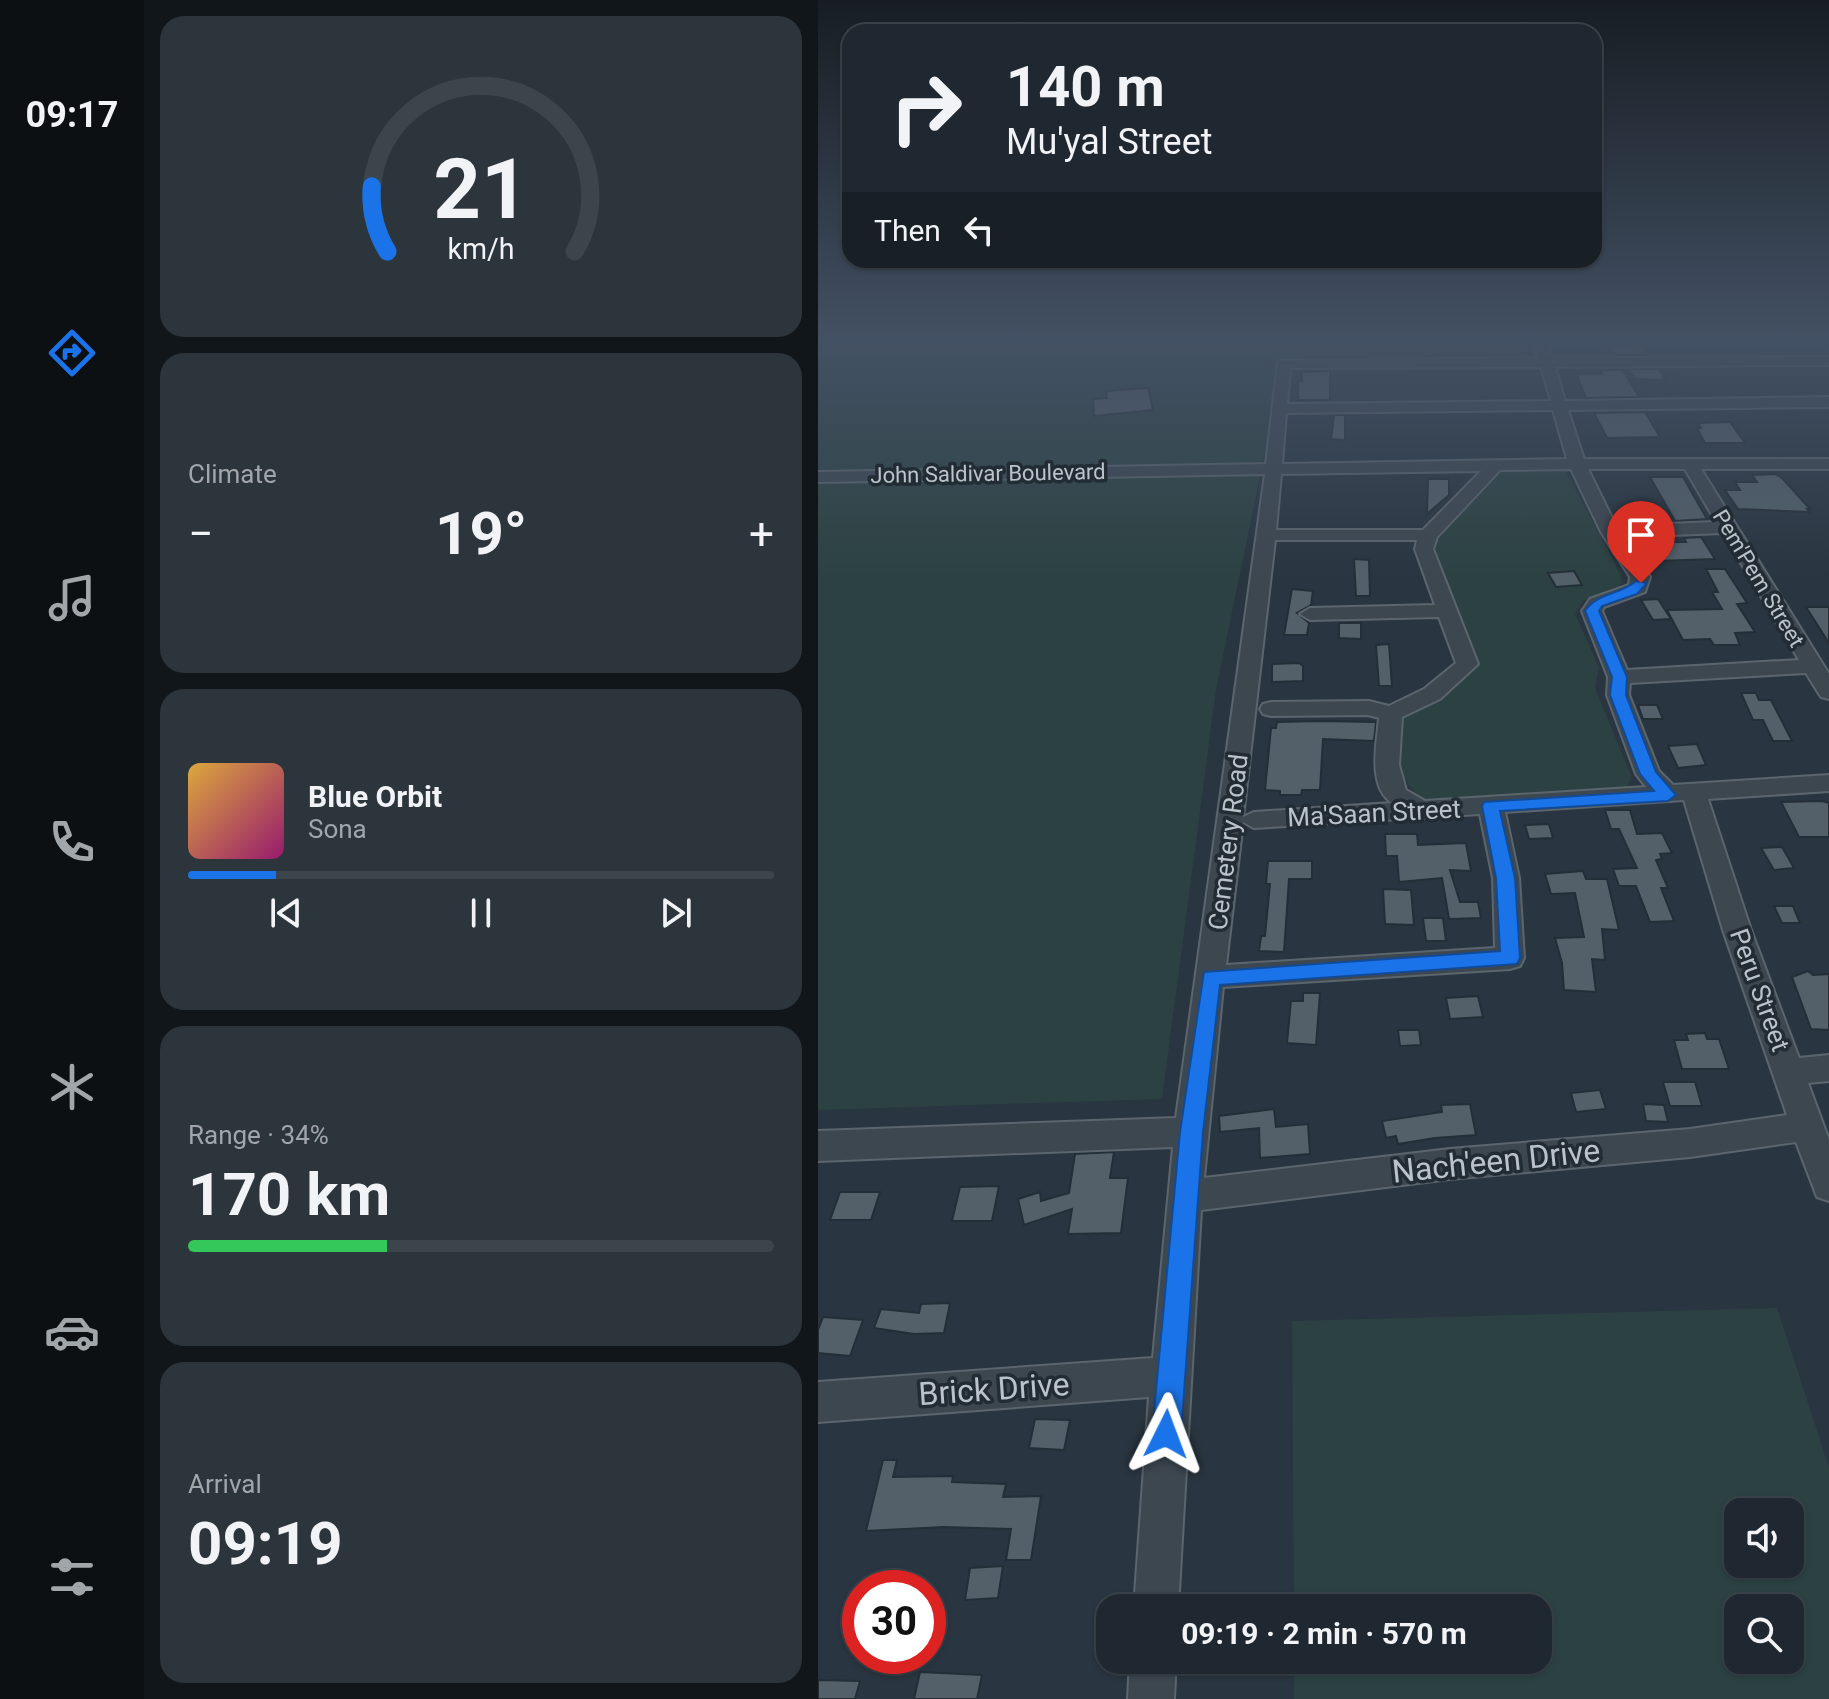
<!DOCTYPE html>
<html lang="en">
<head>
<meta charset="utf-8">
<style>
  body { margin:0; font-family:Roboto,sans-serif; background:#2c343c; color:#f1f3f6; height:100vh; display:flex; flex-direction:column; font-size:30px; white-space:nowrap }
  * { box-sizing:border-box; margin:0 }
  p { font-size:26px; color:#a1a6ab }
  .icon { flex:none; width:44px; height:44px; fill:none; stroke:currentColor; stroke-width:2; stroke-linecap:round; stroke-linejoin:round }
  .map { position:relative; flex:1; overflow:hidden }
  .panel { display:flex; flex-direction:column; gap:16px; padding:16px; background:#11161a; width:674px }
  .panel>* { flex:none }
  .guide { position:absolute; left:24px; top:24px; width:760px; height:244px; border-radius:24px; box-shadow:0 2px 6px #0004,0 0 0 2px #3c444c; background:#1f2830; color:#f1f3f6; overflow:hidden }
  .tools { position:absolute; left:906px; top:1498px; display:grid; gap:16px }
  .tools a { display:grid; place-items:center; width:80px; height:80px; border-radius:16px; background:#1f2830; box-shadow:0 2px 6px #0004,0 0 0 2px #3c444c; font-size:40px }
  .speed { position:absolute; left:24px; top:1570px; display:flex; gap:16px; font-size:40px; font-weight:700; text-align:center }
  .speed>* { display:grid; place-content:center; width:104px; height:104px; border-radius:50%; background:#1f2830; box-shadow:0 2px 6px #0004,0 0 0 2px #3c444c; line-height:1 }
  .speed .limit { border:12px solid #d22; background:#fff; color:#111 }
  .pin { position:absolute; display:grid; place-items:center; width:68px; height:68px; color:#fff; margin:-82px -34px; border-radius:50% 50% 50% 0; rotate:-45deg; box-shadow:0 0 8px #0007 }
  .pin .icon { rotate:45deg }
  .me { position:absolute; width:88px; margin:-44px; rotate:3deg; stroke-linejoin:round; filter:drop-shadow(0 0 6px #0008) }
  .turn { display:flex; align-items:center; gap:28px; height:168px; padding:0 32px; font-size:36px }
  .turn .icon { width:104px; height:104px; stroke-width:2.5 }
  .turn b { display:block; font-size:56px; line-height:68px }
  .then { display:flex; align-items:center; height:76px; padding:0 32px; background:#0003; gap:16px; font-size:30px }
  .big { font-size:60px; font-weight:700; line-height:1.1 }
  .panel .widget { flex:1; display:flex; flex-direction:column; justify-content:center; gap:12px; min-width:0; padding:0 28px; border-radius:24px; background:#2c343c }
  .panel .dial { align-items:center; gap:0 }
  .dial svg { height:208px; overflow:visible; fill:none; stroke:#3c444c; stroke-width:7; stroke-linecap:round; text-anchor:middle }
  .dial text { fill:#f1f3f6; stroke:none }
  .song { display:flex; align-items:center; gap:24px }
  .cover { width:96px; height:96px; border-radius:12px; background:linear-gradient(135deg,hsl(40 70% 55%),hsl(320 70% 35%)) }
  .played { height:8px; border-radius:4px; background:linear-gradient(90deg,#1a73e8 15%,#3c444c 15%) }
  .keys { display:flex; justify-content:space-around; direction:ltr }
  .heat { display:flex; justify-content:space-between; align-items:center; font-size:44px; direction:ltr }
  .charge { height:12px; border-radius:6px; background:linear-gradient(90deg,#34c759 34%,#3c444c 0) }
  .trip { position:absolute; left:278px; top:1594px; width:456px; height:80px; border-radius:24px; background:#1f2830; box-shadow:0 2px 6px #0004,0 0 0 2px #3c444c; font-weight:700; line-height:80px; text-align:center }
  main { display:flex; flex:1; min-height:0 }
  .tabs { display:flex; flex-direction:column; width:144px; justify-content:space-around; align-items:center; background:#0c1013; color:#a1a6ab }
  .tabs .icon { width:56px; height:56px }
  .tabs .current { color:#1a73e8 }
  .tabs b { font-size:36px; color:#f1f3f6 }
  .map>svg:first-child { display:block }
</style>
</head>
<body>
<main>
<nav class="tabs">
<b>09:17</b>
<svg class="icon current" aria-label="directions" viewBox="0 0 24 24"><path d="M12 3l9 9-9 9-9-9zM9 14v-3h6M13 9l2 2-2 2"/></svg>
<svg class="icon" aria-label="music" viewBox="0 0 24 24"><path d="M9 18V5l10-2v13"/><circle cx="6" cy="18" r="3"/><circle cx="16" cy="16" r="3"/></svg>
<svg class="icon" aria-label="phone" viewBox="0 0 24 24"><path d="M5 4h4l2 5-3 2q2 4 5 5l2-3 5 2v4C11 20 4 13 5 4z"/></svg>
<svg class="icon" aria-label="climate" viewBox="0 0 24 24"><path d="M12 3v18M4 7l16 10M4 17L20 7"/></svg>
<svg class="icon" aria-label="car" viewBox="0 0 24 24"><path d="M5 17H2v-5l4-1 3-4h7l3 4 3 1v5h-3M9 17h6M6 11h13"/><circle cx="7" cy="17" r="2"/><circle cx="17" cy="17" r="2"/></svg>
<svg class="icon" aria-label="filters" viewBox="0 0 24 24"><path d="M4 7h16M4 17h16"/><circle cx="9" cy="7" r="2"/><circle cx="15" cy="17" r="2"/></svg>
</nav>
<section class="panel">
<div class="widget dial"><svg viewBox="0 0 100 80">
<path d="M14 69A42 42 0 1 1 86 69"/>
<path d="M14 69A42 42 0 0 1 8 44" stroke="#1a73e8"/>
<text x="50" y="56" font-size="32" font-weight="700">21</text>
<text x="50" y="72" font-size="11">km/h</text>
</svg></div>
<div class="widget"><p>Climate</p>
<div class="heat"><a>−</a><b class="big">19°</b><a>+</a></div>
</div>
<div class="widget">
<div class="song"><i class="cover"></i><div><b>Blue Orbit</b><p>Sona</p></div></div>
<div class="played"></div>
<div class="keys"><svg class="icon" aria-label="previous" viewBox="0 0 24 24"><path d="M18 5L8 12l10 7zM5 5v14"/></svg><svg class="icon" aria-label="pause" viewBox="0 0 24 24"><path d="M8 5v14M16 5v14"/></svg><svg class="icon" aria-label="next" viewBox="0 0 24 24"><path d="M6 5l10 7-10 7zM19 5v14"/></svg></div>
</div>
<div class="widget"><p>Range · 34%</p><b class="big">170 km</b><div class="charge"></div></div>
<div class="widget"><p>Arrival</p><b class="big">09:19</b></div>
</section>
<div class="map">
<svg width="1011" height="1699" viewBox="0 0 1011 1699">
  <rect width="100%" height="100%" fill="#293540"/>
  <path fill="#2c4242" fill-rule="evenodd" d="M0 338H703L709 356 465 365 398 690 344 1099 0 1110Z
    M747 470 803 575 804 584 765 601 757 614 781 667 777 688 814 778 806 790 604 800C577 773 575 756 585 718L646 676 658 664 614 541 679 471Z
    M959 1308 1011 1467V1699H476V1660H720V1608H476L474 1321ZM920 1512H972V1564H920ZM920 1608H972V1660H920Z"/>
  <path fill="#53606a" stroke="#242e37" stroke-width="2" d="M822 343 831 355H797L789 345Z
    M810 369H841L848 380 818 379Z
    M782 370H805L821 397 768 398 758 374H784Z
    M512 371V400H480V381H484V372Z
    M330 388 335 410 276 416 275 399 289 398 288 391Z
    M827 412 842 437 789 438 776 413Z
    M516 415H527V440L513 439Z
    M912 422 927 443H887L879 428H883L880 423Z
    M957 474 964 478 992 509H989L991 512 920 509 907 490H922L917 482H939L934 475Z
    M832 477H865L889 519 857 521Z
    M610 479H631V495L609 514Z
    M883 537 897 559 838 561 829 542H868L866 538Z
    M536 559 551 560 552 596H538Z
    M888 569H907L929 603 919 604 937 632 917 633 922 645H896L892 639 865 640 849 610 904 609 894 592H900Z
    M756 571 764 585 738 587 730 573Z
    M474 589 495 591 493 605 479 613 491 623 489 635H466Z
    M840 599 853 619 835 620 823 600Z
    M988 607H1011V643Z
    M521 623H543V639L521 638Z
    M571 644 574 686H561L558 645Z
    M481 663 485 666V681L454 682V664Z
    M923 693H938L941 700H953L974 741H955L945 720H935Z
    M820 705H839L845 719H825Z
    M502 721 558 722 556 741 505 739 502 790H484L483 795H462V791L447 790 453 728H458L459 722Z
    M879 744 888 765 860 768 850 746Z
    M1004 801 1011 803V837H981L963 802Z
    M787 810H812L819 834 844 833 854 853 842 854 844 859 838 860 850 888H843L856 921 832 922 818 886H801L795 869 819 868 801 829H793Z
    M731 824 735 838 711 839 707 825Z
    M567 834H599L600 845 648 843 653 871 632 870 642 902H660L663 918 631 919 624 878 581 882 579 856H568Z
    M964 847 976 868 956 870 943 848Z
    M450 861H494V879H471L466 952 441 951 443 936H447L452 884H448Z
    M765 871 768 879H789L801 930 784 929 787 960 774 959 778 992 746 990 744 963 737 938 766 937 757 893 733 894 727 874Z
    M565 889 593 890 596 925 567 924Z
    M956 906H975L982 923H964Z
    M605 918H625L628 941H608Z
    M990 971 995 975 1011 974V1030L993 1029 974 977Z
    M485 993H502L498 1045 469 1043 473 1001H485Z
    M660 996 665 1017 632 1019 628 998Z
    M580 1030H601L603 1045 582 1046Z
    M887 1033 889 1039H901L911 1069H864L856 1040H870L868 1034Z
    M845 1082H877L884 1106H852Z
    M782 1090 788 1109 758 1112 753 1093Z
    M652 1104 658 1135 617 1138 580 1144 578 1136 568 1138 564 1121 624 1112 623 1105Z
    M825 1104 846 1105 850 1122 828 1121Z
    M456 1109 458 1127 490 1124 492 1154 442 1158 441 1128 402 1132 401 1116Z
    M296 1152 292 1178H310L303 1233 250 1234 254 1209 206 1225 200 1199 222 1192 223 1201 251 1193 257 1154Z
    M181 1186 174 1221H134L142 1187Z
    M22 1192H62L53 1220H12Z
    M132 1303 126 1333 96 1334 56 1328 63 1309 101 1313 103 1304Z
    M5 1317 45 1320 32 1356 0 1353V1330Z
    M217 1419 252 1420 246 1450 211 1448Z
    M65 1460H79L75 1477 135 1476 134 1482 188 1484 185 1497 223 1496 213 1560H188L193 1529 125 1527 48 1531Z
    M185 1566 180 1598 147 1600 152 1568Z
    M102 1672 164 1675 159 1699H96Z
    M0 1680 42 1681 37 1699H0Z"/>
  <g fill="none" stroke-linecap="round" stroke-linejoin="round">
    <defs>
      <path id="minor" d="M714 338H728L734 358 1011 357V365L737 367 747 401 1011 397V407L750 410 766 459H1011V469H883L1011 674V699L1003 697 988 673 812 683 811 695 841 771 855 785 1011 775V791L890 799 933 930 981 1058 1011 1055V1081L990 1083 1011 1140V1201L999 1197 978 1142 872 1157 632 1179 383 1210 360 1608H316L331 1397 0 1422V1382L335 1358 355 1147 0 1161V1131L358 1118 447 474 0 482V472L448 464 460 361 720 358ZM723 367 733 401 469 404 472 368ZM735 410 749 459 464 464 468 413ZM753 469 783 532 812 577 811 585 772 599 764 611 790 677 789 695 818 774 828 787 607 801 588 790 581 765 584 717 622 699 660 664 615 549 619 537 682 470ZM770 469H867L898 522 798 526ZM663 471 605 530H458L463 474ZM905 533 981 660 809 670 784 611 786 607 827 592 832 577 804 537ZM457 540H599L597 549 617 605 492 608 482 614 492 620 621 617 638 663 606 689 571 706 551 701 453 702 445 704 442 709 445 714 453 716 550 715 561 718C559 742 549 787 574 803L436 812 425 817ZM866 800 905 930 969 1115 872 1129 632 1149 386 1178 405 987 692 969 702 966 706 958 701 878 687 812ZM662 814 675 878 677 948 408 965 425 822 436 828Z
        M312 1660H358L356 1699H310Z"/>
    </defs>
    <use href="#minor" stroke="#5b656d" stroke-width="4"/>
    <use href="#minor" fill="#3d4750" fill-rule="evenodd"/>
  </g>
  <linearGradient id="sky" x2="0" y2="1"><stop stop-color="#171d23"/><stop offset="0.59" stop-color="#435164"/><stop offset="1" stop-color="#435164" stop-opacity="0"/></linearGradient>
  <rect width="1011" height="576" fill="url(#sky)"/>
  <path fill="#1a73e8" stroke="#114b97" stroke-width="2" d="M818 581 829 583 819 594 784 606 781 611 809 677 808 695 838 772 858 795 850 801 682 811 697 878 702 958 699 964 402 985 385 1132 363 1434 358 1444 348 1449 338 1444 334 1434 362 1132 386 972 682 951 678 878 664 806 666 802 836 791 822 774 792 695 794 677 767 611C779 593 802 595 818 581Z"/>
  <g text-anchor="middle" stroke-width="7" stroke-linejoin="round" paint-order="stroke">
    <g font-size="22" fill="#bac2ca" stroke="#222c35">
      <text transform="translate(170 473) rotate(-1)" y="8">John Saldivar Boulevard</text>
      <text transform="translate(941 578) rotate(59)" y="8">Pem'Pem Street</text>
    </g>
    <g font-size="26" fill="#bac2ca" stroke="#222c35">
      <text transform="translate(556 813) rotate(-3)" y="9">Ma'Saan Street</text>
      <text transform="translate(410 842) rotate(-83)" y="9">Cemetery Road</text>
      <text transform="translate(942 990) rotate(70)" y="9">Peru Street</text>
    </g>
    <g font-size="32" fill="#bac2ca" stroke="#222c35">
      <text transform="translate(678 1161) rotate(-6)" y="11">Nach'een Drive</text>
      <text transform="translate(176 1389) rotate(-4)" y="11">Brick Drive</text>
    </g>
  </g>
</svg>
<div class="tools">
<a><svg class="icon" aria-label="sound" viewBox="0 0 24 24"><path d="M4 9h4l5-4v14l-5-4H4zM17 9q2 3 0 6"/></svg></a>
<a><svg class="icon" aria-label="search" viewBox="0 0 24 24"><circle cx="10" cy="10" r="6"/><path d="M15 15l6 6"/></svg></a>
</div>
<div class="speed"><div class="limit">30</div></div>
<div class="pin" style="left:823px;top:583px;background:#d93025"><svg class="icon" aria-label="arrive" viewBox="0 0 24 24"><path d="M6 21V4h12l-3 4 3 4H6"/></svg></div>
<svg class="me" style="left:348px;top:1434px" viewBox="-20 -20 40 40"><path d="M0-17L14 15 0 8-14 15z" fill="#1a73e8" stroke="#fff" stroke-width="4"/></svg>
<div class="trip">09:19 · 2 min · 570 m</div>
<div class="guide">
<div class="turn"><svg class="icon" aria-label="right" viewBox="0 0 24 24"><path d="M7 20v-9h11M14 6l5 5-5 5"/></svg><div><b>140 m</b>Mu'yal Street</div></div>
<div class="then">Then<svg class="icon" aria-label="left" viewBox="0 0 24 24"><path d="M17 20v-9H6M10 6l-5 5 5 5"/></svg></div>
</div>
</div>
</main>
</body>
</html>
